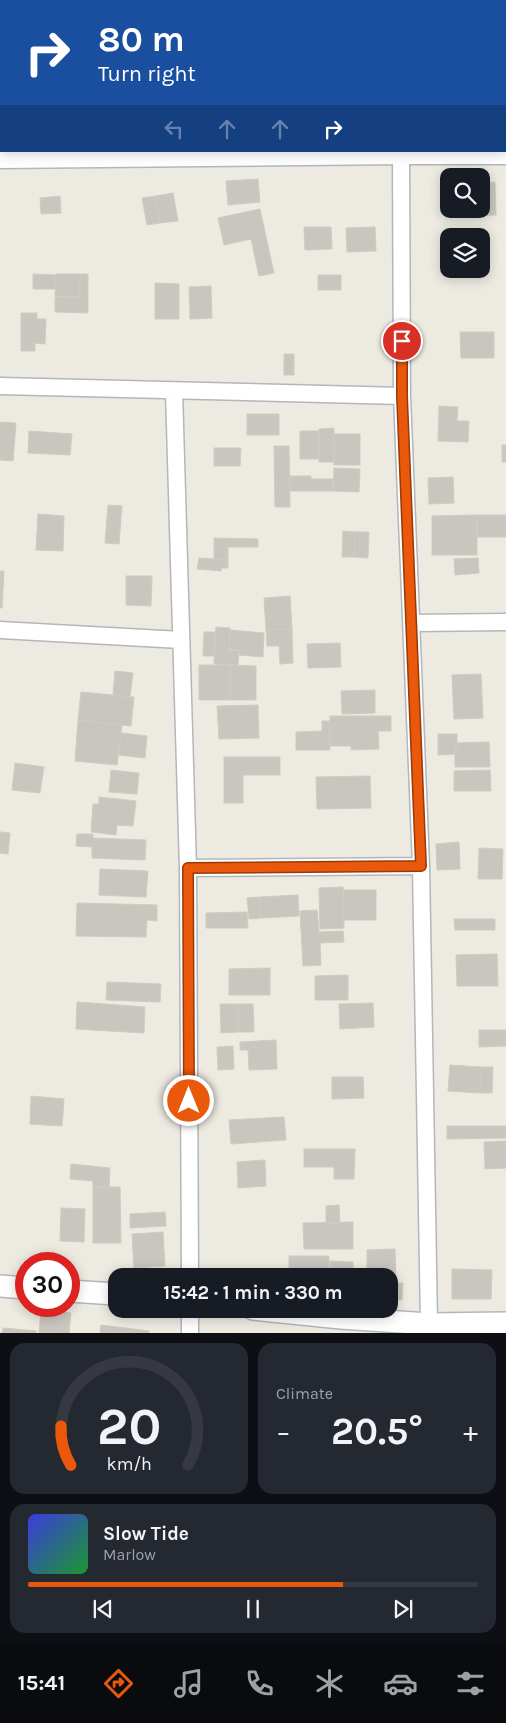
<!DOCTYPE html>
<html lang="en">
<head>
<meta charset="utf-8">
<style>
  body { margin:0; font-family:Karla,sans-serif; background:#242831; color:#f1f3f6; height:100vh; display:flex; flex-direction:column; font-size:19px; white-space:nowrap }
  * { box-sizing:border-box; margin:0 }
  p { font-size:16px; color:#9ea1a6 }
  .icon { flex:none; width:28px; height:28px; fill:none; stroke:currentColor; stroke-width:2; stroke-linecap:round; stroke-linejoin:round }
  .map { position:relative; height:1333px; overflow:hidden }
  .details { display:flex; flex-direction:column; gap:10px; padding:10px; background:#0d0f14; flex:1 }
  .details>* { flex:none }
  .banner { position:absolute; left:0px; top:0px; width:506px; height:152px; box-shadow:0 2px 12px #0003; background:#1a4fa0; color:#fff; overflow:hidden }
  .fabs { position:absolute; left:440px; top:168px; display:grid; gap:10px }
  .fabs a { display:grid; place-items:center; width:50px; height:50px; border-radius:10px; background:#171b24; box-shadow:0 2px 12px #0003; font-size:25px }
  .speed { position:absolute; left:15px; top:1252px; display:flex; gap:10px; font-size:25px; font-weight:700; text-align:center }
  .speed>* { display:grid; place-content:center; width:65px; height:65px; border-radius:50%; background:#171b24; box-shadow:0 2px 12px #0003; line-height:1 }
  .speed .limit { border:8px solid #d22; background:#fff; color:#111 }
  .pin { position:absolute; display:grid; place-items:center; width:42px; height:42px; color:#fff; margin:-21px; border:2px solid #fff; border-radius:50%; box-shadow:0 1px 5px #0007 }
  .me { position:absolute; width:55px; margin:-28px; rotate:0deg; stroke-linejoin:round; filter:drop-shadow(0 0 4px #0008) }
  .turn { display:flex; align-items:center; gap:18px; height:105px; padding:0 15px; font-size:22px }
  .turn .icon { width:65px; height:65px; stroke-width:2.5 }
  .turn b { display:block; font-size:35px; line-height:42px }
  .lanes { display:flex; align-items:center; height:48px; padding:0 15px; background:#0003; justify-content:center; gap:25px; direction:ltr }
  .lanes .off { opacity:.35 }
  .big { font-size:38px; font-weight:700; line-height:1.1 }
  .details .widget { flex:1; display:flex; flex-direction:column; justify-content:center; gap:8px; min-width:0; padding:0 18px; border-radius:15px; background:#242831 }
  .details .dial { align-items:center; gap:0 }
  .dial svg { height:130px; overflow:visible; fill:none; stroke:#363941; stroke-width:7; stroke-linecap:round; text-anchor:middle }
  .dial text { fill:#f1f3f6; stroke:none }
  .song { display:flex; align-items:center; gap:15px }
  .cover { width:60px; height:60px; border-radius:8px; background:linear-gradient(135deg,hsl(240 70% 55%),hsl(130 70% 35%)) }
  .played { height:5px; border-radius:2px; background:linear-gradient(90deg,#ea580c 70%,#363941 70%) }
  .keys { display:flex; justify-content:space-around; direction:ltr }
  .heat { display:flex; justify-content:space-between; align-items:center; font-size:28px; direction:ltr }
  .details .tiles { flex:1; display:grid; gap:10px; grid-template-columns:1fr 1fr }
  .widget:last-child { grid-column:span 2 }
  .trip { position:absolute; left:108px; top:1268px; width:290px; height:50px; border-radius:15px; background:#171b24; box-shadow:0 2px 12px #0003; font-weight:700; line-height:50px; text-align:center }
  .tabs { display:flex; height:80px; justify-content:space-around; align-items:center; background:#090b0e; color:#9ea1a6 }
  .tabs .icon { width:35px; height:35px }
  .tabs .current { color:#ea580c }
  .tabs b { font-size:22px; color:#f1f3f6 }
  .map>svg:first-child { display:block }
</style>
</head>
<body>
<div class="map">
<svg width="506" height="1333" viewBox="0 0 506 1333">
  <rect width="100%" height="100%" fill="#eceae1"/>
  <path fill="#c9c6c0" stroke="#d1cbbf" d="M258 179 260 202 228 205 226 181Z
    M495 182 496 215 468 216 467 209H481V183Z
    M173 193 178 221 160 223 156 196Z
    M60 196 61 213 41 214 40 198Z
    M156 196 160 223 147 225 142 198Z
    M260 209 274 273 259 276 251 239 224 245 218 218Z
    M304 227H331L332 249 305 250Z
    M375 227 376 251 347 252 346 228Z
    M33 274 56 275V289H33Z
    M56 274H80V297L55 296Z
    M80 274H88V313L55 312V297H80Z
    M318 275H341V290H318Z
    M155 283 179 284V319H155Z
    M211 286 212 318 190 319 189 287Z
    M21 313H37V319H46L45 344 35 343V351H21Z
    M460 332H494V358H461Z
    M284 354H294V375H284Z
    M439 406 458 407 457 421H469L468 442 438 441Z
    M247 414H279V435H247Z
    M0 422 16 423 13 461 0 460Z
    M334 428V462H319V429Z
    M29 431 72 434 70 455 28 453Z
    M300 431H319V459H300Z
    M334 434H360V465H334Z
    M502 445H506V462H502Z
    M274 446H289L290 507H275Z
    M214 448H241L240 466H214Z
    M334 468 360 469 359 492 333 491Z
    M290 476H311V479H333V491H290Z
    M453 477 454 503 429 504 428 478Z
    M108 505 122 506 119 544 105 543Z
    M38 514 64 516 63 551 36 550Z
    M477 515H506V537H477Z
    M477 515V555H432V516Z
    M343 531 355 532 354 557H342Z
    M355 532H369L368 558 354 557Z
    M214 538 258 539V547H228V560H214Z
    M199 558 228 560V568H222L221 571 197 569Z
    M478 558 479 573 455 575 454 559Z
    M0 571H4L2 608H0Z
    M126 576H152L151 606 126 605Z
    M290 596 292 629 266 630 264 598Z
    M216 627 230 628 229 650 239 651 238 665 214 664Z
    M292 629 293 663 280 664 279 646H267L266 630Z
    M230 630 264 633 263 657 239 655V650L229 649Z
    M204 632H216L214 656H203Z
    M340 643 341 667 308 668 307 644Z
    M199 665H230V700H199Z
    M230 665 256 666V700H230Z
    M115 671 133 673 130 697 113 695Z
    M481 674 483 718 454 719 452 675Z
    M375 690V713L342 714 341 691Z
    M81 692 134 697 131 726 78 720Z
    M258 705 259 738 219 739 217 706Z
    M330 716H391V731H378L379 749 351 750V746H330Z
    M78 720 122 725 117 765 75 761Z
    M322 721H330V750H296V732L322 731Z
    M121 733 147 736 145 758 118 755Z
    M438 734H457V754L438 755Z
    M489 742 490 767H455V743Z
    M224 757H280V775H243V803H224Z
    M15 763 44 767 40 793 12 790Z
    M111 770 139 773 137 794 109 792Z
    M490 770 491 791H454V771Z
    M370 776 371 808 317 809 316 777Z
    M99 797 136 801 133 826 117 825 116 835 91 832 93 804H99Z
    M0 832 10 833 8 854 0 853Z
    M77 834H93V838L146 840 145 860 92 858V847L76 846Z
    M459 842 460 869 437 870 436 844Z
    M479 848 503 849 502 879H478Z
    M100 869 148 871 146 897 99 895Z
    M343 887 344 928 320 929 319 888Z
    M343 890H376V920H344Z
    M298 895 299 916 261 918 260 897Z
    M260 897 261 918 249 919 247 898Z
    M77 903 157 905V921L147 920 146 937 76 936Z
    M317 910 319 932 343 931 344 942 320 943 321 965 303 966 300 911Z
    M247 912 248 928H206V913Z
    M454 919H495V930H455Z
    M497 954 498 986H457L456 955Z
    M270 968V995H229V969Z
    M348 975V1000H315V976Z
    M107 982 161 984 160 1002 106 1000Z
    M77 1002 145 1007 144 1033 76 1029Z
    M373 1003 374 1027 340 1029 339 1004Z
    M220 1004H238V1032L221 1033Z
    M238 1004H253L254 1032H238Z
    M479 1030H506V1046L479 1047Z
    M276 1040 277 1069 249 1070 248 1050H240V1042Z
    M233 1046 234 1069 218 1070 217 1047Z
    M450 1065 481 1067 480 1093 448 1091Z
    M481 1067H493L492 1093H480Z
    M332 1077H363L364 1098 332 1099Z
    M31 1096 64 1099 62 1126 30 1124Z
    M284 1117 286 1140 231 1144 229 1120Z
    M447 1126H506V1138L447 1139Z
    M506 1141V1168L485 1169 484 1142Z
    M304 1149H355L354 1179H334V1167H304Z
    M265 1160 266 1186 238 1188 237 1162Z
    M71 1164 110 1168 109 1187H93V1181L70 1179Z
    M93 1187H120L121 1243H93Z
    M339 1205 340 1223H326V1206Z
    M61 1208 85 1209 84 1242 60 1241Z
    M165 1212 166 1226 130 1228V1214Z
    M353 1222V1249H304L303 1223Z
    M163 1232 165 1266 134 1268 132 1234Z
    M395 1249 396 1279H389V1276H367V1250Z
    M289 1256H329V1276H289Z
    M330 1261 353 1262V1276H329Z
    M452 1269 492 1270 491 1299H452Z
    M389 1283H403L402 1300H389Z
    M41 1310 71 1313 69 1333H39Z
    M101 1325 149 1331V1333H100Z
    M3 1328 36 1331V1333H2Z"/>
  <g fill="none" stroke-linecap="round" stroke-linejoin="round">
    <defs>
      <path id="minor" d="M400 0V1
        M401 151 402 396 421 866 429 1324
        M0 160 401 156H506
        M0 386 402 396
        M174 391 188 868 190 1276
        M412 623 506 622
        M0 630 181 640
        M188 868 421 866
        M190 1309V1333"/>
      <path id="tertiary" d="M0 1286 26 1288
        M69 1291 116 1294
        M253 1309 341 1318 429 1324 506 1323"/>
    </defs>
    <use href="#minor" stroke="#b3b7bb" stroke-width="19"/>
    <use href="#tertiary" stroke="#b3b7bb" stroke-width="24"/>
    <use href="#minor" stroke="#fff" stroke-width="16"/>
    <use href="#tertiary" stroke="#fff" stroke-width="21"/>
  </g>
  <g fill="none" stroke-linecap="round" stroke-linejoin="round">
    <defs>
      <path id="route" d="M189 1101 188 868 421 866 402 396V341"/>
    </defs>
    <use href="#route" stroke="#983908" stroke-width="12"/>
    <use href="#route" stroke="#ea580c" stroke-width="9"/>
  </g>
</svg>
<div class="fabs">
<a><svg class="icon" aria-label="search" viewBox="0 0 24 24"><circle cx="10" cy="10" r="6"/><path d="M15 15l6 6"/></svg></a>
<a><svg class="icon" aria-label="layers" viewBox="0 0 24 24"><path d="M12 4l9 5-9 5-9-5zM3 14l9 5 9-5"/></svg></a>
</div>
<div class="speed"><div class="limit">30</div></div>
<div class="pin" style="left:402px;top:341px;background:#d93025"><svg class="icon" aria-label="arrive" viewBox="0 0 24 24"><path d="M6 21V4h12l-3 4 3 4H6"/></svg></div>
<svg class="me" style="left:189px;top:1101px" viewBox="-20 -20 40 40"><circle r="17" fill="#ea580c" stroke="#fff" stroke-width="3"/><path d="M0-11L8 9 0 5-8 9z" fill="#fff"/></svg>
<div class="trip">15:42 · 1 min · 330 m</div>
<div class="banner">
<div class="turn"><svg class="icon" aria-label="right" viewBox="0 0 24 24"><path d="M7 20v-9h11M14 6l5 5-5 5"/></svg><div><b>80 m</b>Turn right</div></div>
<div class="lanes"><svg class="icon off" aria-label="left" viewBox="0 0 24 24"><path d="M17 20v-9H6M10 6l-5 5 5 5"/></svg><svg class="icon off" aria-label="ahead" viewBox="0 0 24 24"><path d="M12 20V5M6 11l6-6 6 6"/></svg><svg class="icon off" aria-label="ahead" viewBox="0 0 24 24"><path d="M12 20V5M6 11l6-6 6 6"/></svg><svg class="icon" aria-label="right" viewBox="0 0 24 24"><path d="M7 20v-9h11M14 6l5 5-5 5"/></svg></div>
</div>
</div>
<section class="details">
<div class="tiles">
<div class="widget dial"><svg viewBox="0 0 100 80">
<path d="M14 69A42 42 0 1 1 86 69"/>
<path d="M14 69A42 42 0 0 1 8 45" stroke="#ea580c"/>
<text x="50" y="56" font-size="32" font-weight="700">20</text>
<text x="50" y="72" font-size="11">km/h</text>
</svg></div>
<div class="widget"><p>Climate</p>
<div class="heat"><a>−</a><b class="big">20.5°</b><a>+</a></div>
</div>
<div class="widget">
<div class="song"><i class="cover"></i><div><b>Slow Tide</b><p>Marlow</p></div></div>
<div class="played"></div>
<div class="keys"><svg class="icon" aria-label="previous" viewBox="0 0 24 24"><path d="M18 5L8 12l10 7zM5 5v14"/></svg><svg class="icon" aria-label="pause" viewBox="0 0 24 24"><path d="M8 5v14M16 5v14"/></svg><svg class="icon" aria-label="next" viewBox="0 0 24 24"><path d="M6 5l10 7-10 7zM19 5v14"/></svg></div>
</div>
</div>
</section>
<nav class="tabs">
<b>15:41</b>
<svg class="icon current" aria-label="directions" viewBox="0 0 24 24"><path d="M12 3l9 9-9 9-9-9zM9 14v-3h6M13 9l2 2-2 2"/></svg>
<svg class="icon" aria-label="music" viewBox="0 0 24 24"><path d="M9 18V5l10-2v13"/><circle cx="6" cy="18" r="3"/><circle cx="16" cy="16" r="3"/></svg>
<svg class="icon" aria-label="phone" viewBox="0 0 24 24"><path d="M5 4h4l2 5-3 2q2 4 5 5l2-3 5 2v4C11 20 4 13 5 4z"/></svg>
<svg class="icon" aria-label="climate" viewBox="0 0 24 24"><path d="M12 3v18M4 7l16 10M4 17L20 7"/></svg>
<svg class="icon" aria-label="car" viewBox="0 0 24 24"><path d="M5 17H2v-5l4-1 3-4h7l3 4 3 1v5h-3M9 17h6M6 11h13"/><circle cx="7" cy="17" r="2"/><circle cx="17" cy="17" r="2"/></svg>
<svg class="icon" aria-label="filters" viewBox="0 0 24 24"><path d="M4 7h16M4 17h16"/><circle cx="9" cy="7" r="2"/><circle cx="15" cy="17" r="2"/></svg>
</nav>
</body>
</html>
